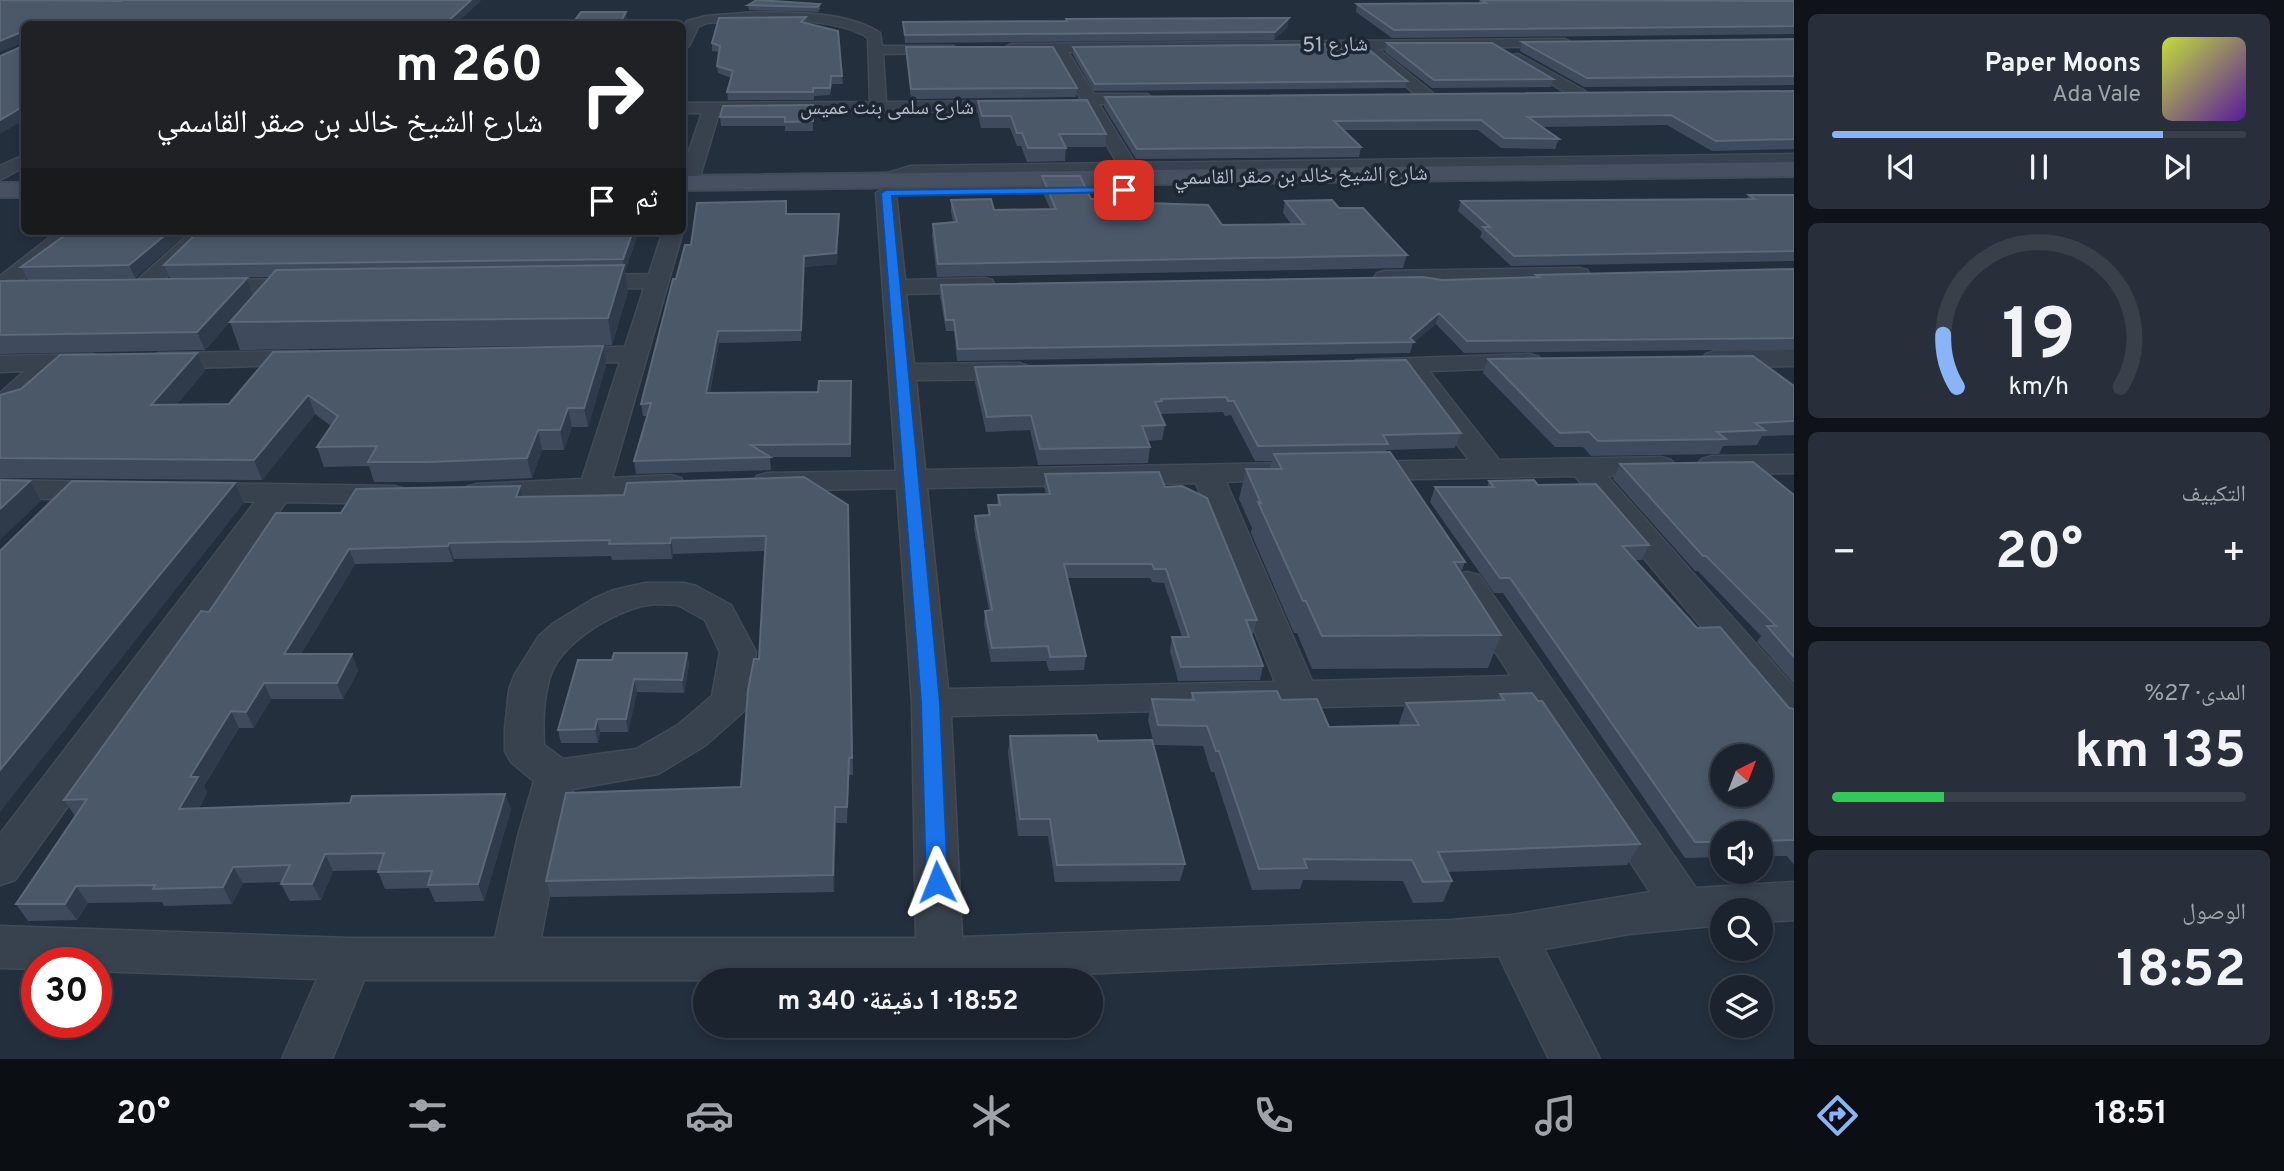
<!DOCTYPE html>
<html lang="ar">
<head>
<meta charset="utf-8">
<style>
  body { margin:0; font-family:Overpass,"Noto Naskh Arabic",sans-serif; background:#282f3a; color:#f1f3f6; direction:rtl; height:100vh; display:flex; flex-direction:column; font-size:26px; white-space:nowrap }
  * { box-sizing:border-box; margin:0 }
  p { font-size:23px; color:#a0a4aa }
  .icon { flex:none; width:38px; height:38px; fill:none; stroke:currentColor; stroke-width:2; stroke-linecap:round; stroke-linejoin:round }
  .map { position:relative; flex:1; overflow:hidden; direction:ltr }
  .details { display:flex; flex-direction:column; gap:14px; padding:14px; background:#0f1319; width:490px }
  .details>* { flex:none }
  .guide { position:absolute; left:21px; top:21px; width:665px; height:214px; border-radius:10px; box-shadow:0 4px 10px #0003,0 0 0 2px #39404a; direction:rtl; background:#202124; color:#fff; overflow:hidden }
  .needle { width:46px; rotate:42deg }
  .controls { position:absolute; left:1710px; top:744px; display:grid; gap:14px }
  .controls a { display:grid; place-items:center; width:63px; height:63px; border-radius:50%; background:#1b232e; box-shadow:0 4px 10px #0003,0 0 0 2px #39404a; font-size:35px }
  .speed { position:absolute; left:21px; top:947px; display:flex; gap:14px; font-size:35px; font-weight:700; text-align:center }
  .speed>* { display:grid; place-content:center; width:91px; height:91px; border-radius:50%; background:#1b232e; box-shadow:0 4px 10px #0003,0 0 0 2px #39404a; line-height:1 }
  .speed .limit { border:10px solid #d22; background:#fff; color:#111 }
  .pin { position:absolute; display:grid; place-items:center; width:60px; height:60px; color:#fff; margin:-30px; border-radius:14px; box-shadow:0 4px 10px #0006 }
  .me { position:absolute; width:77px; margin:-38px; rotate:358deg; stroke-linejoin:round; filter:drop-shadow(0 0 5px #0008) }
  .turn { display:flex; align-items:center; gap:24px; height:147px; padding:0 28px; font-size:32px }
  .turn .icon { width:91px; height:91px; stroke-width:2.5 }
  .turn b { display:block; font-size:49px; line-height:60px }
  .then { display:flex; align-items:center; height:66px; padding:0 28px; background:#0003; gap:14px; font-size:26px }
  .big { font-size:52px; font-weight:700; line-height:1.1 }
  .details .widget { flex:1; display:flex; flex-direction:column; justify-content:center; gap:10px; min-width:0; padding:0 24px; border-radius:10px; background:#282f3a }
  .details .dial { align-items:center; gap:0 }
  .dial svg { height:182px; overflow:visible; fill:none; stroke:#39404a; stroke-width:7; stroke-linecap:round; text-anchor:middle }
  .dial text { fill:#f1f3f6; stroke:none }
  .song { display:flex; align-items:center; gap:21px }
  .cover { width:84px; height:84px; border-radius:10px; background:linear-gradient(135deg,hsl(70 70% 55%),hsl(270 70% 35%)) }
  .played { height:7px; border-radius:4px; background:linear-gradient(90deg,#8ab4f8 80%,#39404a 80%) }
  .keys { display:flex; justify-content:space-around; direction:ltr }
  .heat { display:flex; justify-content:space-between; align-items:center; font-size:38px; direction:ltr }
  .charge { height:10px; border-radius:5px; background:linear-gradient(90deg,#34c759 27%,#39404a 0) }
  .trip { position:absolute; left:693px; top:968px; width:410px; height:70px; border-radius:35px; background:#1b232e; box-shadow:0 4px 10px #0003,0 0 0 2px #39404a; font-weight:700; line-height:70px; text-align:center; direction:rtl }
  .tab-bar { display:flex; height:112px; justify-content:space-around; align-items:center; background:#0b0e12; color:#a0a4aa }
  .tab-bar .icon { width:49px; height:49px }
  .tab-bar .current { color:#8ab4f8 }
  .tab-bar b { font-size:32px; color:#f1f3f6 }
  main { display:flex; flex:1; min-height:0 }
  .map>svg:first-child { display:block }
</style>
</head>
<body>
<main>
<section class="details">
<div class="widget">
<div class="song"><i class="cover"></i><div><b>Paper Moons</b><p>Ada Vale</p></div></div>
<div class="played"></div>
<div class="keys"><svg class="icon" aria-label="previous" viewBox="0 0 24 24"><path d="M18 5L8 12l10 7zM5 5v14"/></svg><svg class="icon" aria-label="pause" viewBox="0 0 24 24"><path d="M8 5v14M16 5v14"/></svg><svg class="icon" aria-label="next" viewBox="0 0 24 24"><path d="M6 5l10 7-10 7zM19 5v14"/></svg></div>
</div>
<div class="widget dial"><svg viewBox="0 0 100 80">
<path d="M14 69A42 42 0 1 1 86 69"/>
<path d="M14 69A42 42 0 0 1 8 46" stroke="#8ab4f8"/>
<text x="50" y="56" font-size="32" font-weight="700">19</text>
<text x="50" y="72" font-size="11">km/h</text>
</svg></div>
<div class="widget"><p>التكييف</p>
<div class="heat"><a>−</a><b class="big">20°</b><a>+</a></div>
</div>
<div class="widget"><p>المدى · 27%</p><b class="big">135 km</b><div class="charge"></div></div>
<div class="widget"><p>الوصول</p><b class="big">18:52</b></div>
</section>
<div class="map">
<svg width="1794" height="1059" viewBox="0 0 1794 1059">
  <rect width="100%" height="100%" fill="#242f3e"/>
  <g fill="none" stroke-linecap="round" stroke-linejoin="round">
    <defs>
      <path id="minor" d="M756 12C796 13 846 11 880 33L882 46H954L956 49 949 53 883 54 886 102 1021 101 1029 106 1021 111 719 113 698 183 695 187H682V171L702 113H682V103L870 102 868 38C835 15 748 19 707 23L698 27 689 46 682 50V30L687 21 706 16Z
        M1565 39 1572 43 1570 46 1378 49 1433 93 1435 96 1427 101 1421 99 1361 49 1068 52 1094 94H1147L1155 99 1147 104H1099L1135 163 1794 154V164L1142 174 1143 177 1141 181H1127L1123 174 912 178 881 187 872 181 874 177 911 166 1117 163 1054 52 1006 51 1004 48 1011 44Z
        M1518 54 1585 91 1587 94 1585 97H1573L1513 61 1511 58 1513 55Z
        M24 155V167L0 180V166Z
        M886 187 896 193 905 280 984 278 992 280 995 285 992 290 984 292 906 294 914 364 1019 363 1028 366 1032 371 1028 376 1019 379 916 380 925 470 1286 463 1296 466 1301 472 1296 478 1226 482 1312 681 1511 676 1450 583 1455 575 1467 572 1479 575 1696 888 1794 882V920L1760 922V910H1722V925L1629 934 1544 949 1600 1059H1549L1499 956 942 980H364L332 1059H282L317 979 96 971V962H37V969L0 968V926L349 938H495L518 836 534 781 511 762 505 751V729L509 690 515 674 539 636 554 623 593 599 614 590 645 583H684L696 586 731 605 756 652 749 702 743 712 706 745 658 774 573 789 560 836 541 938H916L912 703 897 488 768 491 757 488 753 482 757 476 768 473 896 471 876 193ZM1196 483 1275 682 948 689 927 488ZM656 604 678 605 705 620 720 652 712 696 678 725 636 749 563 759 544 745C543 721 543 697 551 674 564 640 621 606 656 604ZM1527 702 1650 892 1512 915 1451 920 962 937 951 716Z
        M682 230 683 231 612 478 670 475 681 478 685 484 681 490 477 502 466 499 462 493 466 487 477 484 582 479 620 362 561 363 552 360 548 355 552 350 561 347H625L644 288 586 289 578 287 575 282 578 277 586 275 649 274 663 231Z
        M58 231H81L8 292 0 294V276Z
        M192 231H214L150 293H134L131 288 134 283Z
        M1579 268 1587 270 1590 275 1587 280 1385 285 1377 283 1374 278 1377 273 1385 271Z
        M303 279 311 281 314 286 311 291 208 294 200 292 197 287 200 282 208 280Z
        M1794 350V366L1715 367 1706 364 1702 359 1706 354 1715 351Z
        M307 351 316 354 320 359 316 364 159 369 150 366 146 361 150 356 159 353Z
        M93 354 102 357 106 362 102 367 56 370 10 413 0 415V393L25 371 0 372V356Z
        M1530 354 1539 357 1543 362 1539 367 1429 371 1499 460 1661 457 1671 460 1676 466 1671 472 1607 476 1794 687V726L1781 722 1575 476 1359 480 1349 477 1344 471 1349 465 1359 462 1469 460 1403 372 1356 370 1352 365 1356 360Z
        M1794 455V473L1712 474 1702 471 1697 465 1702 459 1712 456Z
        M0 480 104 482 115 485 119 491 115 497 104 500 0 498Z
        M197 483 394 486 405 489 409 495 405 501 394 504 286 502 15 880 0 885V834L255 502 186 498 182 492 186 486Z"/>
      <path id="secondary" d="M1794 162V176L682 190V176Z
        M0 183H24V197H0Z"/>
    </defs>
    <use href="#minor" stroke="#414a57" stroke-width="3"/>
    <use href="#secondary" stroke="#414a57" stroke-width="4"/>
    <use href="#minor" fill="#38414e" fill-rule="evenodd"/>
    <use href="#secondary" fill="#465061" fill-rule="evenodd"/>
  </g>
  <path fill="#3f4b5c" d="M1480 0 1794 1V34L1392 38 1356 12 1357 4 1479 3Z
    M820 4V9L818 12 749 10 748 5Z
    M806 17V24L842 76 843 84H832L830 95 814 96V100H728L727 92 731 78 718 73 717 66 719 52 712 51V43Z
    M1066 19 1288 26 1274 40 905 43 903 22 1066 21Z
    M1794 39V85L1584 87 1520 51 1522 42Z
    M1387 43 1553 79 1551 87 1432 88 1385 52Z
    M906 47 1077 88 1076 97 911 99 906 56Z
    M1073 47 1407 81 1405 88 1094 91 1073 55Z
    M1794 91V149L1712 151 1667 125 1541 127 1559 139 1555 149 1501 148 1478 130H1344L1361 147 1359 157 1136 159 1104 107 1105 97Z
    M978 101 1106 134 1105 147H1066L1065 161 1027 162 1021 146H1017L1010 128H981L978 114Z
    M813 105V131H785V126H721L720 117Z
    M1042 176 1091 199 1144 203 1222 225 1291 224 1283 213 1285 201 1339 208 1407 255 1403 268 937 277 932 236 933 224 953 222 951 212V200L994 210 1050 209 1041 188Z
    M1749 195H1794V261L1511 266 1480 237 1482 232 1458 211 1461 201 1747 199Z
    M787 214H839L837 264 804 267 801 341 719 343 710 393 818 392 851 381V457H770L771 470 636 474 634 461 647 416H643L641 404 676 279Z
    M189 231 135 278 28 280 21 267Z
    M639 231 625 271 628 291 612 345 240 350 230 322 270 277 170 278 164 265Z
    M1794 269V349L1464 353 1436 324 1413 343 1410 353 957 361 954 331H946L940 296 941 285 1442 280 1535 278 1536 275Z
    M247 278 253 296 205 350 0 354V281Z
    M603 346 606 365 588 427H572L564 450H542L532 478 434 482H374L369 466 324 467 317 447 331 426 315 414 262 480 0 478V395L205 371 177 404H229Z
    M1488 359 1794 386V435L1762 436 1757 445 1723 446 1719 454 1591 456 1583 447H1555L1483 373Z
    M1406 360 1461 433 1455 448 1386 450V452L1465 562 1461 573 1501 635 1488 668 1312 669 1297 633H1294L1251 533 1252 528 1239 499 1246 469H1270L1272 461H1255L1231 415 1225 416 1223 412 1160 414 1165 425 1162 440 1148 441 1150 447 1148 463 1038 465 1030 430 986 432 975 382V367Z
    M1620 464 1794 495V684L1757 642 1761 636 1698 571H1695L1613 479Z
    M1045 474 1165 487 1257 620 1253 634H1251L1263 666 1260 680 1178 681 1170 651 1172 637H1182L1164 583 1152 582 1150 578H1067L1086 656 1084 670 1049 671 1046 661 991 662 984 624 985 611 989 610 974 529 975 516H988V505H997L998 495 1046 494 1044 487Z
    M1489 481 1538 485 1649 545 1642 560H1635L1697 628 1789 708 1794 709V865L1787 856H1760V833H1722V857L1685 858 1503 593H1494L1430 502 1435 487H1487Z
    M520 486 522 497 848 505 853 775H849L847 823H836L834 892 551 897 546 881 741 787 759 659 765 551 673 554 672 559 612 560 611 556 454 559 453 562 355 564 301 654H352L358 671 343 699H271L254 728H239L204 786 207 793 199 808 350 803 505 794 511 810 484 901 435 902 429 888 385 889 378 872V870L333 871 321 900 290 901 281 884 282 882 243 883 232 904 164 906 162 902 88 903 77 920 28 921 16 904 75 816 64 800 209 612 341 513Z
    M687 653 689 665 684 693 637 692 628 732H600L598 743H561L558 730 612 660Z
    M1192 693 1281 700 1329 727 1400 725 1399 723 1406 703 1497 700 1500 694 1640 844 1627 865 1448 872 1452 881 1443 902 1413 903 1403 881 1303 880 1300 889 1252 890 1214 772H1211L1203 746 1154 745 1148 720 1152 699 1190 700Z
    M1010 736 1098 741 1185 864 1180 881 1055 882 1048 836H1018L1008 753Z"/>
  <path fill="#2f3b4b" d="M471 0H480L481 1 456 24H445Z
    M626 12 628 20 625 24 620 23Z
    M1289 18 1288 26 1274 40 1275 32Z
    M19 33 23 43 0 52V41Z
    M687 105 688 116 682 129V116Z
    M24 106V120L0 134V120Z
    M839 214 837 264 804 267 801 341V330L804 256Z
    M170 231H189L135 278 129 265Z
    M633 231H639L625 271 628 291 612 345 608 318 624 266 623 259Z
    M247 278 253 296 205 350 197 332Z
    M1439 313 1436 324 1413 343 1414 342 1410 338Z
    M718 331 719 343 707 405 706 393Z
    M603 346 606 365 588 427 584 408Z
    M197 353 205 371 160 424 151 405Z
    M308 395 315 414 262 480 254 460Z
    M568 408 572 427 564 450 560 430Z
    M538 430 542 450 532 478 527 458Z
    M30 481 41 501 0 540V509Z
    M235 483 244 503 0 812V770Z
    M520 486 523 502 516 497Z
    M671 538 673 554 672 559 670 543Z
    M449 543 454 559 453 562 448 546Z
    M349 549 355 564 291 671 284 654Z
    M687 653 689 665 684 693 682 680Z
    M352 654 358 671 343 699 337 683Z
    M634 679 637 692 628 732 626 719Z
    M264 683 271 699 254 728 246 712Z
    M231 711 239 728 204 786 207 793 189 825 179 809 190 777Z
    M597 719 600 732 598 743 595 729Z
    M849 758V775L847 823V807Z
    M505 794 511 810 484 901 478 884Z
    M835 807 836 823 834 892 833 875Z
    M325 854 333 871 321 900 312 884Z
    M233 867 243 883 232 904 223 887Z
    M76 886 88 903 77 920 65 904Z"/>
  <path fill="#4b5868" stroke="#5c6777" stroke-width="2" fill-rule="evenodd" d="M0 0 121 1 122 0H471L445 24H24V106L0 120V56L21 47 23 36 19 33 0 41Z
    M757 0 820 4 817 7 748 5Z
    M1481 0 1794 1V26L1394 30 1357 4 1486 3Z
    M581 12H626L620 23H668L667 24H564L567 20H575Z
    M806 17 801 22 838 31 842 76H831L830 88H813V92H727L733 71 717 66 720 46 712 43 719 18Z
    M1289 18 1275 32 905 35 903 22 1067 21 1066 19Z
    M1794 39V76L1587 78 1522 42Z
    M1387 43H1492L1553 79 1434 80Z
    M1362 44 1407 81 1095 84 1073 47Z
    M906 47H1053L1077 88 911 89Z
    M1794 91V139L1716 141 1671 115 1528 117 1559 139 1504 138 1481 120 1334 121 1361 147 1137 149 1105 97Z
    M1087 100 1106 134H1059L1066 148H1028L1022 133H1017L1011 116H982L978 101Z
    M682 104 687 105 682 116Z
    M813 105V121L785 122V117H720L723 106Z
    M1042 176H1080L1091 199 1141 198 1144 203 1208 205 1222 225 1304 224 1285 201 1332 200 1339 208H1363L1407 255 938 264 933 224 957 222 951 200 991 199 994 210 1056 209Z
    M1749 195H1794V251L1514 256 1483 227H1490L1461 201 1755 199Z
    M786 201V214H839L836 253 804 256 801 330 718 331 706 393 818 392 819 381H851L850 444 751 445 770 457 634 461 651 403 641 404 673 279H676L685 245H691L697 203Z
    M71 231H170L129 265 21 267Z
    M199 231H633L623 259 164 265Z
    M624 265 608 318 230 322 276 270Z
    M1794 269V338L1467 341 1439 313 1410 338 1414 342 958 349 954 320H946L941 285 1423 277 1442 280 1539 277 1536 275Z
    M247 278 197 332 0 335V281Z
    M603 346 584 408H568L560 430H538L527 458 428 462H368L377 446 317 447 338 416 308 395 254 460 0 458V395L21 389 60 355 197 353 151 405 229 404 273 352Z
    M1753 356 1794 386V421L1755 423 1765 430 1717 432 1726 439 1598 441 1589 432 1560 433 1488 359Z
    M1406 360 1461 433 1383 435 1388 444 1258 446 1234 401H1228L1226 397 1161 399 1162 401 1155 402 1165 425 1142 426 1150 447 1040 449 1031 415 987 417 975 367Z
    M1390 452 1465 562H1454L1501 635 1322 636 1306 601H1303L1258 502 1261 503 1246 469H1282L1274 454Z
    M1753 462 1794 495V657L1767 626H1776L1706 556H1703L1620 464Z
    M1159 472 1165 487 1182 486 1207 498 1257 620H1246L1263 666 1181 667 1172 637H1189L1166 569H1154L1152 564H1064L1086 656 1050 657 1048 646 992 648 985 611 992 610 975 516 990 515 988 505H1000L998 495 1050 494 1045 474Z
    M804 477 848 505 852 758H849L847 807H835L833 875 546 881 566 793 741 787 748 690 754 659H759L766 536 671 538 670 543 609 544 610 540 449 543 448 546 349 549 284 654H352L337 683H264L246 712 231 711 190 777H198L179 809 350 803 352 796 505 794 478 884 428 885 432 871 378 872 384 853 325 854 312 884H281L290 865 233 867 223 887 153 889 155 885 76 886 65 904H16L87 799 64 800 201 611 209 612 276 513H341L356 489 520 486 516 497 624 495 627 483Z
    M0 480 30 481 0 509Z
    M1534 480 1538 485 1596 484 1649 545 1622 546 1697 628 1720 627 1789 708 1794 709V840L1760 841V833H1722V842H1695L1510 578H1500L1435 487H1494L1489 481ZM1722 756H1760V794H1722Z
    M72 481 235 483 0 770V551Z
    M614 653H687L682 680 634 679 626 719H597L595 729 558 730 578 660H612Z
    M1277 691 1281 700 1317 699 1329 727 1419 725 1406 703 1504 700 1500 694 1532 693 1538 701H1542L1640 844 1438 852 1452 881 1423 882 1412 860 1304 859 1307 868 1259 869 1219 751H1216L1207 726 1158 725 1152 699 1194 700 1192 693Z
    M1096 735 1098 741 1152 740 1185 864 1057 865 1050 819H1020L1010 736Z"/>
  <path fill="#1a73e8" stroke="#114b97" stroke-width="2" d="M1124 187 1129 190 1128 192 892 196 940 703 948 882 945 889 937 891 929 889 926 882 921 703 881 193 886 190Z"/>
  <g text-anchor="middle" stroke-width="7" stroke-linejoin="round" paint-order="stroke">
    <g font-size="21" fill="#b4bcc9" stroke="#1d2633">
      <text transform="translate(1335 44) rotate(-1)" y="7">شارع 51</text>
      <text x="887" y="114">شارع سلمى بنت عميس</text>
      <text transform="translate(1301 175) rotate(-1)" y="7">شارع الشيخ خالد بن صقر القاسمي</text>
    </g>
  </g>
</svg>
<div class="controls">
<a><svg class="needle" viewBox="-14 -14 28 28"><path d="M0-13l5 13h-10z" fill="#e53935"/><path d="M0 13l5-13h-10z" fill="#a0a4aa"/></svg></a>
<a><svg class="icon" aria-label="sound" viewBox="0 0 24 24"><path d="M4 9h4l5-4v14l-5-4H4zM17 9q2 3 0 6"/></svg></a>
<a><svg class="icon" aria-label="search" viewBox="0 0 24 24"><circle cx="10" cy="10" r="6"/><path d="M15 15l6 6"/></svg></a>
<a><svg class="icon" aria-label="layers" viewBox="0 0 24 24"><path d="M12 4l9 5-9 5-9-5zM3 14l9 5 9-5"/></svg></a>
</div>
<div class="speed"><div class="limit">30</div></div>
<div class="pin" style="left:1124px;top:190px;background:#d93025"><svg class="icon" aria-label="arrive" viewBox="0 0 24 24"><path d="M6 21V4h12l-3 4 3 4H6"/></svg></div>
<svg class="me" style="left:937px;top:882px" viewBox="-20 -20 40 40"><path d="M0-17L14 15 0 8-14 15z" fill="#1a73e8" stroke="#fff" stroke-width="4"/></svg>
<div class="trip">18:52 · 1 دقيقة · 340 m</div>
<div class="guide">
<div class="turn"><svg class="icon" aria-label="right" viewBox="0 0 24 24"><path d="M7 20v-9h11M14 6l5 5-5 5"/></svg><div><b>260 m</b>شارع الشيخ خالد بن صقر القاسمي</div></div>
<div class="then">ثم<svg class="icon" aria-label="arrive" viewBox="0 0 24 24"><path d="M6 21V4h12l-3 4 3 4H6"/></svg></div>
</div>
</div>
</main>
<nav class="tab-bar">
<b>18:51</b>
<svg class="icon current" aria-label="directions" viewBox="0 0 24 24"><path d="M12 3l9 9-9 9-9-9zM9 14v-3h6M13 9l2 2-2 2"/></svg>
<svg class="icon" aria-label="music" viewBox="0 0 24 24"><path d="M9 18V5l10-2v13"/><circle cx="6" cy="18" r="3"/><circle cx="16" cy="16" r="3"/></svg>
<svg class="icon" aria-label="phone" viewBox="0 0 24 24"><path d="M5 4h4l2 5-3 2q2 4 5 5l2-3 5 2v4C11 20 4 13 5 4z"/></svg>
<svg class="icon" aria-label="climate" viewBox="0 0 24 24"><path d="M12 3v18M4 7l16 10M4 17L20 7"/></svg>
<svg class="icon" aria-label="car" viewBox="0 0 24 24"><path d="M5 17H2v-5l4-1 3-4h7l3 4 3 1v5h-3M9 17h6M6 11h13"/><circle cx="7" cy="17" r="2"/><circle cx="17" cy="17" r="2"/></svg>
<svg class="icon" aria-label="filters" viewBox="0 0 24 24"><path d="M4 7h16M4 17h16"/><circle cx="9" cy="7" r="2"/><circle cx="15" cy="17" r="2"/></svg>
<b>20°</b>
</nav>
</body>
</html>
